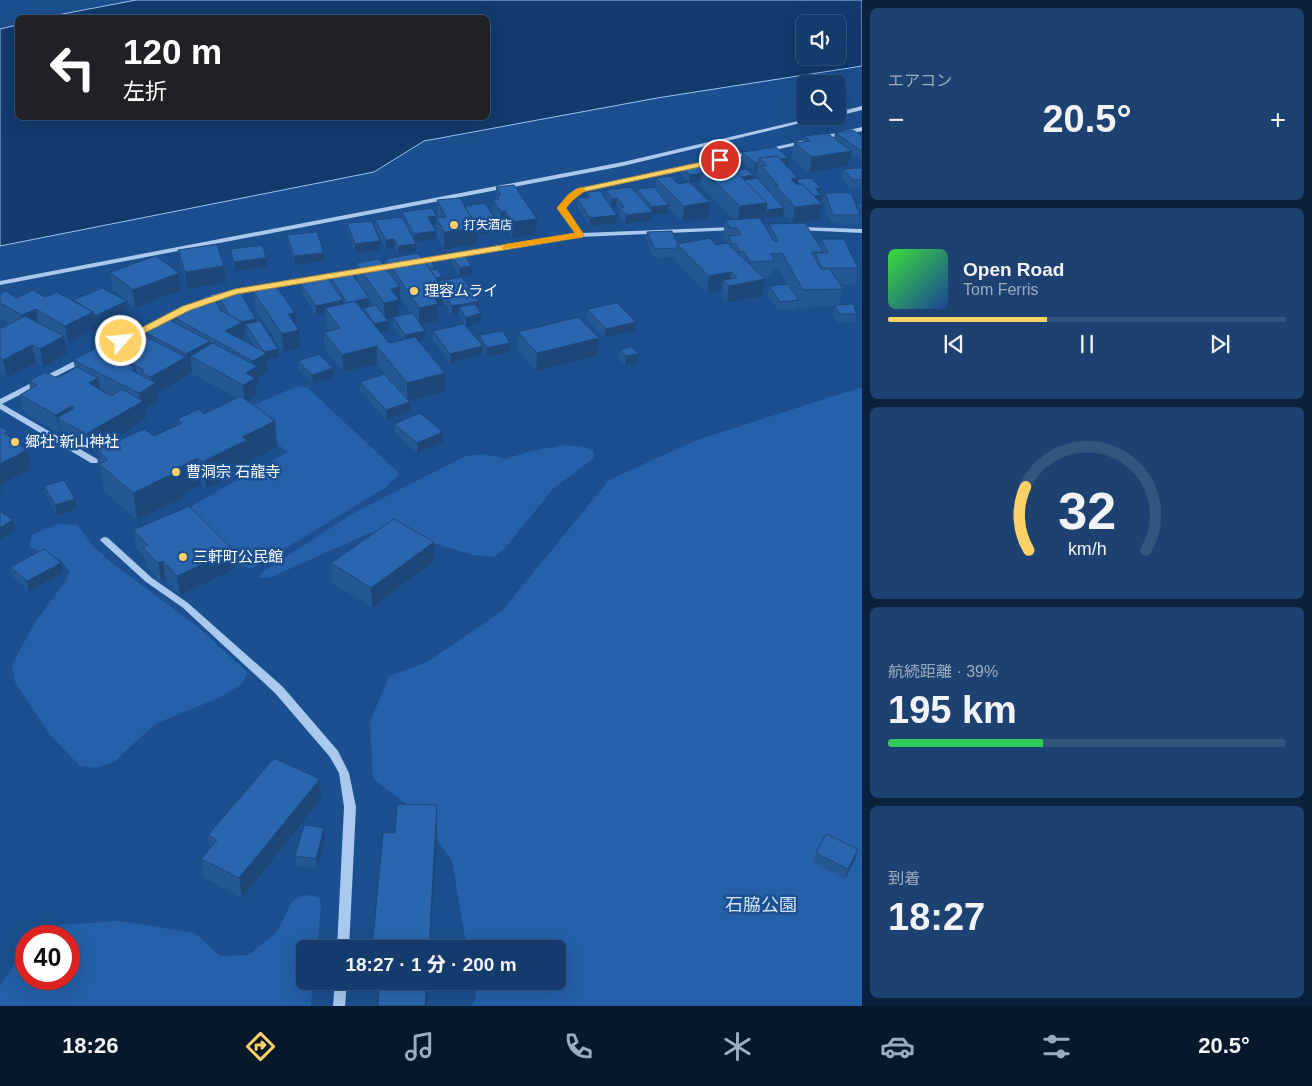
<!DOCTYPE html>
<html lang="ja">
<head>
<meta charset="utf-8">
<style>
  body { margin:0; font-family:Arial,"Noto Sans JP",sans-serif; background:#1d4271; color:#f1f3f6; height:100vh; display:flex; flex-direction:column; font-size:19px; white-space:nowrap }
  * { box-sizing:border-box; margin:0 }
  p { font-size:16px; color:#9dadc1 }
  .icon { flex:none; width:28px; height:28px; fill:none; stroke:currentColor; stroke-width:2; stroke-linecap:round; stroke-linejoin:round }
  .map { position:relative; flex:1; overflow:hidden }
  .drawer { display:flex; flex-direction:column; gap:8px; padding:8px; background:#0b203b; width:450px }
  .drawer>* { flex:none }
  .top-card { position:absolute; left:15px; top:15px; width:475px; height:105px; border-radius:8px; box-shadow:0 5px 20px #0002,0 0 0 1px #33557e; background:#202124; color:#fff; overflow:hidden }
  .tools { position:absolute; left:796px; top:15px; display:grid; gap:10px }
  .tools a { display:grid; place-items:center; width:50px; height:50px; border-radius:8px; background:#143b6b; box-shadow:0 5px 20px #0002,0 0 0 1px #33557e; font-size:25px }
  .speed { position:absolute; left:15px; top:925px; display:flex; gap:10px; font-size:25px; font-weight:700; text-align:center }
  .speed>* { display:grid; place-content:center; width:65px; height:65px; border-radius:50%; background:#143b6b; box-shadow:0 5px 20px #0002,0 0 0 1px #33557e; line-height:1 }
  .speed .limit { border:8px solid #d22; background:#fff; color:#111 }
  .pin { position:absolute; display:grid; place-items:center; width:42px; height:42px; color:#fff; margin:-21px; border:2px solid #fff; border-radius:50%; box-shadow:0 1px 5px #0007 }
  .me { position:absolute; width:55px; margin:-28px; rotate:63deg; stroke-linejoin:round; filter:drop-shadow(0 0 4px #0008) }
  .turn { display:flex; align-items:center; gap:18px; height:105px; padding:0 25px; font-size:22px }
  .turn .icon { width:65px; height:65px; stroke-width:2.5 }
  .turn b { display:block; font-size:35px; line-height:42px }
  .big { font-size:38px; font-weight:800; line-height:1.1 }
  .drawer .tile { flex:1; display:flex; flex-direction:column; justify-content:center; gap:8px; min-width:0; padding:0 18px; border-radius:8px; background:#1d4271 }
  .drawer .dial { align-items:center; gap:0 }
  .dial svg { height:130px; overflow:visible; fill:none; stroke:#33557e; stroke-width:7; stroke-linecap:round; text-anchor:middle }
  .dial text { fill:#f1f3f6; stroke:none }
  .song { display:flex; align-items:center; gap:15px }
  .cover { width:60px; height:60px; border-radius:8px; background:linear-gradient(135deg,hsl(120 70% 55%),hsl(220 70% 35%)) }
  .played { height:5px; border-radius:2px; background:linear-gradient(90deg,#ffd166 40%,#33557e 40%) }
  .keys { display:flex; justify-content:space-around; direction:ltr }
  .heat { display:flex; justify-content:space-between; align-items:center; font-size:28px; direction:ltr }
  .charge { height:8px; border-radius:4px; background:linear-gradient(90deg,#34c759 39%,#33557e 0) }
  .trip { position:absolute; left:296px; top:940px; width:270px; height:50px; border-radius:8px; background:#143b6b; box-shadow:0 5px 20px #0002,0 0 0 1px #33557e; font-weight:800; line-height:50px; text-align:center }
  .tab-bar { display:flex; height:80px; justify-content:space-around; align-items:center; background:#08182b; color:#9dadc1 }
  .tab-bar .icon { width:35px; height:35px }
  .tab-bar .on { color:#ffd166 }
  .tab-bar b { font-size:22px; color:#f1f3f6 }
  main { display:flex; flex:1; min-height:0 }
  .map>svg:first-child { display:block }
</style>
</head>
<body>
<main>
<div class="map">
<svg width="862" height="1006" viewBox="0 0 862 1006">
  <rect width="100%" height="100%" fill="#1b4f8f"/>
  <path fill="#2461a8" d="M298 386 308 388 400 474 385 488 251 569 240 565 186 512 196 503 288 452 239 416 242 410Z
    M862 387V1006H471L476 998 473 981H558V949H467L452 861 417 812 373 779 370 722 389 676 427 662 501 612 609 480 697 440Z
    M564 445 585 447 593 450 594 458 553 489 505 548 494 557 473 555 401 533H370L269 578H258L261 573 355 512 466 456 484 454 506 459 531 451Z
    M57 524 78 525 94 547 112 563 197 626 247 672 243 683 221 697 155 724 115 761 96 768 80 766 51 736 15 682 12 664 36 621 65 582 70 572 59 559 29 547 32 535Z
    M305 895 319 897 321 906 317 949H305V981H313L311 1006H0V986L26 947V979H69V936H34L59 925 119 921 195 933 220 956 249 955 278 931 292 901Z"/>
  <path fill="#123a6d" stroke="#9cc4f0" fill-rule="evenodd" d="M136 0H862V66L657 98 424 141 374 172 0 246V29L17 25 18 118H488V18L47 17ZM805 24H838V56H805Z"/>
  <g fill="none" stroke-linecap="round" stroke-linejoin="round">
    <path fill="#a9c9ee" fill-rule="evenodd" d="M862 106V110L838 116V112Z
      M819 116H830L623 166 0 285V281L623 162Z
      M862 127V131L765 152 762 150Z
      M752 151 754 152V154L581 192 573 197 564 208 582 233 734 227 737 229 736 230 580 237 412 264 409 262 412 260 576 234 558 208 569 195 577 190Z
      M800 227 862 229V233L798 230 797 229Z
      M367 268 370 270 369 271 236 293 203 303 199 301 200 299 235 289Z
      M175 310H178L182 312 2 404 97 459 98 461 97 463H91L0 409V399Z
      M105 537 108 538 152 578 188 603 283 687 338 751 349 773 356 807 349 949H337L344 807 339 773 330 757 275 693 182 607 146 582 102 542 100 540 102 538Z
      M335 981H347L345 1006H333Z"/>
  </g>
  <path fill="#245895" fill-rule="evenodd" d="M862 131V160L851 153 848 166 809 173 791 159 794 143 803 142 804 136 834 138 835 133 861 135Z
    M742 152 788 166H786L798 179 821 188 820 194 821 195 820 202 822 204 819 220 792 223 783 214V216L766 218 765 217V219H761L768 230 769 224 820 247 821 239 858 268 855 285H840L843 289 839 305 857 314 855 322 837 323 833 314 835 306 800 308 798 305V309L778 310 767 295 769 286 787 284 779 270H773L772 277 764 278 762 296 727 303 721 297 722 290 707 293 675 261 676 257 654 258 646 240 647 232 678 244 716 245 726 243 723 236 725 220 734 219 700 185 701 181 690 183 710 202 708 218 682 222 669 209 668 213 652 215V220L625 224 619 216V210L616 206 611 207 617 215 616 223 589 226 577 206V198L587 197V192L605 197 606 190 637 193V189H655L656 178 678 184 688 182 681 175 682 167 712 168 735 171 759 180V176L757 173V171H754L741 160Z
    M862 168V188L850 189 842 177 844 169Z
    M496 187 537 219 536 235 512 238 505 228H500L498 225V232L478 234 477 244 444 249 436 234V225H432L436 231V239L415 242 416 244V252L398 254 395 248 386 249 376 229 375 220 402 218V212L437 215V200L464 206 493 215V200H496Z
    M825 193 857 207 858 203H862V225H861L859 220 858 224 831 223 823 201Z
    M347 223 380 241V250L355 253 348 232Z
    M287 235 324 253V261L295 265 288 243Z
    M230 249 266 258 267 267 235 271 231 257Z
    M178 250 224 266 226 283 187 289 181 266Z
    M452 257 472 266V275L459 277 452 265Z
    M386 259 424 262 435 268V270L442 277V280L479 310 480 322 466 326 479 341V335L510 352 486 357 482 350V355L450 363 433 340V331L464 324 459 316V314L452 315 443 301V306H438V321L421 325 425 340 418 341 445 373V391L409 401 410 411 386 419 360 391V382L394 385 377 364 343 372 325 349 324 332 329 331 326 325 325 313 316 315 301 291 300 283 330 282V276L369 306 374 305 357 280 356 263 386 268ZM401 297 411 313 399 316V304H401ZM393 318V326L402 340 389 343 380 332 389 330 387 319Z
    M110 272 179 273 181 290 135 308 113 289Z
    M253 291 296 326 300 348 283 352 255 308Z
    M0 294 17 298 45 297 73 300 127 301 128 310 96 325 97 329 68 343 65 341 67 354 43 367 36 363 7 378 0 374V326L2 328 10 323 0 318Z
    M218 296 256 319V322L279 358 267 360 268 371 258 377 259 384 256 386 257 395 247 401 275 421 277 447 250 461V467L206 489 201 485 182 494 183 498 137 520 104 491 97 450 154 436 178 425 177 419 204 414 237 398 192 374V370L188 372V375L158 393 159 401 145 409 146 419 90 453 61 436V432L60 433 24 413 20 395 30 389 29 381 57 378 75 368 73 360 109 355 107 343 139 333 138 329 169 320 168 314 221 311H223L219 305ZM246 330V333L255 347 242 340 244 339V331Z
    M587 309 636 322 635 331 605 338 586 318Z
    M518 332 599 338 597 356 536 371 517 349Z
    M620 349 639 354 638 363 625 366 619 358Z
    M298 361 333 368 334 377 313 384 298 370Z
    M394 424 443 432V442L417 453 394 433Z
    M44 486 75 499 77 509 57 515 46 496Z
    M133 530 235 569 180 595 166 580 161 582 147 567 145 558 137 549Z
    M434 561 372 607 332 583 331 563Z
    M10 567 63 573 29 591 12 577Z
    M320 779 321 799 242 898 204 878 201 859 210 848 208 835Z
    M324 828 325 838 317 869 296 866 295 856Z
    M858 849 855 859 845 879 813 863 816 853Z"/>
  <path fill="#1d4779" d="M852 151 848 166 809 173 812 157Z
    M789 158 788 166 766 169 767 166 763 162Z
    M755 163H758L757 171H754Z
    M702 173 701 181 689 183 690 175Z
    M754 175 753 183 737 178Z
    M798 178 795 194 791 179Z
    M821 188 820 195H821L820 203 810 204 816 189Z
    M617 198 616 206 611 207 612 199Z
    M710 202 708 218 682 222 684 206Z
    M767 203 765 219 737 223 740 206Z
    M822 204 819 220 792 223 795 207Z
    M669 205 668 213 652 215V220L625 224 626 215 652 212V207Z
    M784 208 783 216 766 218 767 210Z
    M505 211V228H500L501 212Z
    M617 215 616 223 589 226 590 218Z
    M437 216V220L436 218V225L428 226V217Z
    M537 219 536 235 512 238V222Z
    M498 223V232L478 234 477 244 444 249V232L476 226Z
    M436 231V239L414 242V234Z
    M394 239 395 248 386 249V240Z
    M380 241V250L355 253V244Z
    M416 244V252L398 254V246Z
    M324 253V261L295 265 294 256Z
    M266 258 267 267 235 271 234 262Z
    M224 266 226 283 187 289 185 272Z
    M472 266V275L459 277 460 268Z
    M731 272 729 285 723 280 722 290 707 293 709 276Z
    M179 273 181 290 135 308 133 290Z
    M442 277V286L434 279Z
    M765 279 762 296 727 303 729 286Z
    M400 287 401 304H399V317H393V318L385 320 384 303 391 289Z
    M443 288V306H438V321L419 325V308L429 291Z
    M369 298V307L348 312 347 303Z
    M343 300 344 309 325 308V313L316 315V306Z
    M127 301 128 310 96 325 95 316Z
    M479 301V310L459 307V314L452 315V306Z
    M36 309 39 326 26 333 22 315Z
    M93 312 97 329 68 343 65 326Z
    M295 313 297 330 288 314Z
    M481 313 480 322 466 327V318Z
    M256 319 257 328 245 324 246 330 244 331V339L229 348 225 331 234 324Z
    M388 321 389 330 375 333V324Z
    M636 322 635 331 605 338 606 329Z
    M299 330 300 348 283 352 282 334Z
    M425 331V340L405 344V335Z
    M64 336 67 354 43 367 40 349Z
    M599 338 597 356 536 371 537 353Z
    M210 341 212 359 190 356 192 370 188 372 186 354Z
    M510 343V352L486 357 487 348Z
    M32 345 36 363 7 378 3 360Z
    M377 346V364L343 372 342 355Z
    M483 346 482 355 450 363V354Z
    M278 349 279 358 267 360 268 371 258 377 259 384 256 386 257 395 245 403 243 385 246 373 254 368 253 361 264 352Z
    M639 354 638 363 625 366 626 356Z
    M186 357 188 375 158 393 159 401 145 409 146 419 90 453 86 434 140 403 139 393 152 385 151 377Z
    M136 368 138 385 131 370Z
    M333 368 334 377 313 384 312 375Z
    M445 373V391L407 401V383Z
    M98 378 102 396 89 383Z
    M410 402V411L386 419V410Z
    M71 406 74 424 57 418 61 432 60 433 56 415Z
    M275 421 277 447 250 461V467L206 489 202 462 242 437Z
    M443 432V442L417 453V443Z
    M27 450 32 469 0 485 2 491 0 492V464Z
    M197 458 201 485 182 494 183 498 137 520 133 493 176 469Z
    M75 499 77 509 57 515 55 505Z
    M13 520 16 530 0 539V528Z
    M434 542V561L372 607 371 588Z
    M233 550 235 569 180 595 177 576Z
    M163 561 166 580 161 582 158 563Z
    M61 563 63 573 29 591 27 581Z
    M320 779 321 799 242 898 239 878Z
    M437 805V833L430 949H429Z
    M324 828 325 838 317 869 316 859Z
    M858 849 855 859 845 879 848 869Z
    M427 981H429L427 1006H425Z"/>
  <path fill="#2a66ad" stroke="#1d4779" d="M853 130 862 136V151L835 133Z
    M827 133 852 151 812 157 794 143 810 141 804 136Z
    M776 147 789 158 780 159 777 156 759 158 758 163H755L742 152Z
    M777 156 798 178 791 179 796 184H802L822 204 795 207 775 185H778L761 166H767L759 158Z
    M706 163 712 168 702 169V173L690 175 682 167Z
    M729 165 767 203 740 206 702 169Z
    M862 168V180H852L844 169Z
    M746 169 754 175 741 177 734 171Z
    M670 176 678 184 689 182 710 202 684 206 656 178Z
    M757 178 784 208 767 210 766 209 767 203 744 180Z
    M811 178 821 188 816 189 821 195 814 196 802 184H799L797 182 798 179Z
    M514 185 537 219 512 222 505 211 501 212 493 200 499 199 497 195H501L496 187Z
    M631 187 653 212 626 215 620 208 624 207 617 198 612 199 606 190Z
    M654 187 669 205 652 207 637 189Z
    M600 191 617 215 590 218 577 198 590 197 587 192Z
    M825 193H851L860 215H833Z
    M460 198 478 228 444 232 436 218 446 217 437 200Z
    M485 203 498 223 477 226 464 206Z
    M858 203H862V214Z
    M432 208 437 216 428 217 436 231 414 234 402 212Z
    M402 217 416 244 398 246 394 239 386 240 375 220Z
    M760 218 774 241H778L769 224 805 223 823 252H811L821 269H830L843 289 803 290 782 253 771 254 775 261 750 262 744 252H740L736 244H732L728 236 741 235 737 228H730L725 220Z
    M372 221 380 241 355 244 347 223Z
    M672 231 678 244H677V248L655 249 647 232Z
    M317 232 324 253 294 256 287 235Z
    M710 238 716 245 727 243 765 279 729 286 723 280 737 278 731 272 709 276 677 244Z
    M821 239H844L858 268H822L815 253H828Z
    M217 244 224 266 185 272 178 250Z
    M263 245 266 258 234 262 230 249Z
    M418 253 443 288 429 291 438 304 419 308 386 259Z
    M464 255 472 266 460 268 452 257Z
    M156 256 179 273 133 290 110 272Z
    M379 259 400 287 391 289 399 300 384 303 356 263Z
    M431 261 435 268H429L424 262Z
    M437 269 442 277 436 278 430 270Z
    M351 272 369 298 347 303 330 276Z
    M327 277 343 300 316 306 300 283Z
    M462 277 479 301 452 306 443 292V288L438 281Z
    M788 284 799 300 780 302 769 286Z
    M276 286 295 313 288 314 299 330 282 334 253 291Z
    M102 288 127 301 95 316 93 312 73 300Z
    M33 290 45 297 57 292 93 312 65 326 36 309 22 315 0 303V294L6 291 17 298Z
    M240 292 256 319 242 322 229 315 218 296Z
    M208 295 214 298 221 311 243 322 225 331 267 353 253 361 168 314Z
    M355 301 389 343 415 337 445 373 407 383 377 346 342 355 324 332 340 328 325 308Z
    M617 303 636 322 606 329 587 309Z
    M475 304 481 313 466 318 459 307Z
    M853 304 857 314H839L835 305Z
    M376 305 388 321 375 324 363 308Z
    M413 313 425 331 405 335 393 317Z
    M25 316 64 336 40 349 32 345 3 360 0 358V326L2 328Z
    M162 316 210 341 186 354 138 329Z
    M578 317 599 338 537 353 518 332Z
    M260 321 278 349 264 352 245 324Z
    M464 324 483 346 450 354 433 331Z
    M132 330 186 357 151 377 141 372 144 370 118 357 125 353 107 343Z
    M503 331 510 343 487 348 479 335Z
    M213 343 257 366 246 373 255 378 243 385 190 356Z
    M632 347 639 354 626 356 620 349Z
    M96 348 136 368 131 370 156 383 139 393 73 360Z
    M319 354 333 368 312 375 298 361Z
    M77 367 98 378 89 383 111 396 122 389 143 401 86 434 57 418 74 408 71 406 56 415 20 395 37 385 29 381 45 372 57 378Z
    M384 374 410 402 386 410 360 382Z
    M241 396 275 421 242 437 247 440 202 462 197 458 176 469 179 471 133 493 99 464 108 460 97 450 144 429 154 436 182 423 177 419 199 409 204 414Z
    M420 413 443 432 417 443 394 424Z
    M0 426 8 432 4 433 27 450 0 464Z
    M64 480 75 499 55 505 44 486Z
    M189 506 233 550 177 576 163 561 158 563 143 548 148 545 133 530Z
    M0 511 13 520 0 528Z
    M394 519 434 542 371 588 331 563Z
    M44 549 61 563 27 581 10 567Z
    M274 758 320 779 239 878 201 859 217 840 208 835Z
    M397 804 437 805 429 949 372 948 383 833H395Z
    M304 825 324 828 316 859 295 856Z
    M826 834 858 849 848 869 816 853Z
    M379 981H427L425 1006H378Z"/>
  <path fill="#ffd166" stroke="#a68842" d="M720 158H723V162L582 192 574 198 566 208 584 235 583 237 237 294 190 310 125 343 121 344 116 341 183 306 235 289 575 233 557 208 568 195 576 189Z"/>
  <path fill="#f59e0b" d="M581 187 586 190C579 196 572 200 566 208L584 235 583 237 503 249 502 247 506 244 575 233 557 208 568 195Z"/>
  <g fill="#ffd166" stroke="#1b4f8f" stroke-width="2">
    <circle cx="454" cy="225" r="5"/>
    <circle cx="414" cy="291" r="5"/>
    <circle cx="15" cy="442" r="5"/>
    <circle cx="176" cy="472" r="5"/>
    <circle cx="183" cy="557" r="5"/>
  </g>
  <g text-anchor="middle" stroke-width="5" stroke-linejoin="round" paint-order="stroke">
    <g font-size="12" fill="#fff" stroke="#1b4f8f" text-anchor="start">
      <text x="464" y="229">打矢酒店</text>
    </g>
    <g font-size="15" fill="#fff" stroke="#1b4f8f" text-anchor="start">
      <text x="424" y="296">理容ムライ</text>
      <text x="25" y="447">郷社 新山神社</text>
      <text x="186" y="477">曹洞宗 石龍寺</text>
      <text x="193" y="562">三軒町公民館</text>
    </g>
    <g font-size="18" fill="#cfe3fa" stroke="#1b4f8f">
      <text x="761" y="911">石脇公園</text>
    </g>
  </g>
</svg>
<div class="tools">
<a><svg class="icon" aria-label="sound" viewBox="0 0 24 24"><path d="M4 9h4l5-4v14l-5-4H4zM17 9q2 3 0 6"/></svg></a>
<a><svg class="icon" aria-label="search" viewBox="0 0 24 24"><circle cx="10" cy="10" r="6"/><path d="M15 15l6 6"/></svg></a>
</div>
<div class="speed"><div class="limit">40</div></div>
<div class="pin" style="left:720px;top:160px;background:#d93025"><svg class="icon" aria-label="arrive" viewBox="0 0 24 24"><path d="M6 21V4h12l-3 4 3 4H6"/></svg></div>
<svg class="me" style="left:121px;top:341px" viewBox="-20 -20 40 40"><circle r="17" fill="#ffd166" stroke="#fff" stroke-width="3"/><path d="M0-11L8 9 0 5-8 9z" fill="#fff"/></svg>
<div class="trip">18:27 · 1 分 · 200 m</div>
<div class="top-card">
<div class="turn"><svg class="icon" aria-label="left" viewBox="0 0 24 24"><path d="M17 20v-9H6M10 6l-5 5 5 5"/></svg><div><b>120 m</b>左折</div></div>
</div>
</div>
<section class="drawer">
<div class="tile"><p>エアコン</p>
<div class="heat"><a>−</a><b class="big">20.5°</b><a>+</a></div>
</div>
<div class="tile">
<div class="song"><i class="cover"></i><div><b>Open Road</b><p>Tom Ferris</p></div></div>
<div class="played"></div>
<div class="keys"><svg class="icon" aria-label="previous" viewBox="0 0 24 24"><path d="M18 5L8 12l10 7zM5 5v14"/></svg><svg class="icon" aria-label="pause" viewBox="0 0 24 24"><path d="M8 5v14M16 5v14"/></svg><svg class="icon" aria-label="next" viewBox="0 0 24 24"><path d="M6 5l10 7-10 7zM19 5v14"/></svg></div>
</div>
<div class="tile dial"><svg viewBox="0 0 100 80">
<path d="M14 69A42 42 0 1 1 86 69"/>
<path d="M14 69A42 42 0 0 1 12 30" stroke="#ffd166"/>
<text x="50" y="56" font-size="32" font-weight="700">32</text>
<text x="50" y="72" font-size="11">km/h</text>
</svg></div>
<div class="tile"><p>航続距離 · 39%</p><b class="big">195 km</b><div class="charge"></div></div>
<div class="tile"><p>到着</p><b class="big">18:27</b></div>
</section>
</main>
<nav class="tab-bar">
<b>18:26</b>
<svg class="icon on" aria-label="directions" viewBox="0 0 24 24"><path d="M12 3l9 9-9 9-9-9zM9 14v-3h6M13 9l2 2-2 2"/></svg>
<svg class="icon" aria-label="music" viewBox="0 0 24 24"><path d="M9 18V5l10-2v13"/><circle cx="6" cy="18" r="3"/><circle cx="16" cy="16" r="3"/></svg>
<svg class="icon" aria-label="phone" viewBox="0 0 24 24"><path d="M5 4h4l2 5-3 2q2 4 5 5l2-3 5 2v4C11 20 4 13 5 4z"/></svg>
<svg class="icon" aria-label="climate" viewBox="0 0 24 24"><path d="M12 3v18M4 7l16 10M4 17L20 7"/></svg>
<svg class="icon" aria-label="car" viewBox="0 0 24 24"><path d="M5 17H2v-5l4-1 3-4h7l3 4 3 1v5h-3M9 17h6M6 11h13"/><circle cx="7" cy="17" r="2"/><circle cx="17" cy="17" r="2"/></svg>
<svg class="icon" aria-label="filters" viewBox="0 0 24 24"><path d="M4 7h16M4 17h16"/><circle cx="9" cy="7" r="2"/><circle cx="15" cy="17" r="2"/></svg>
<b>20.5°</b>
</nav>
</body>
</html>
